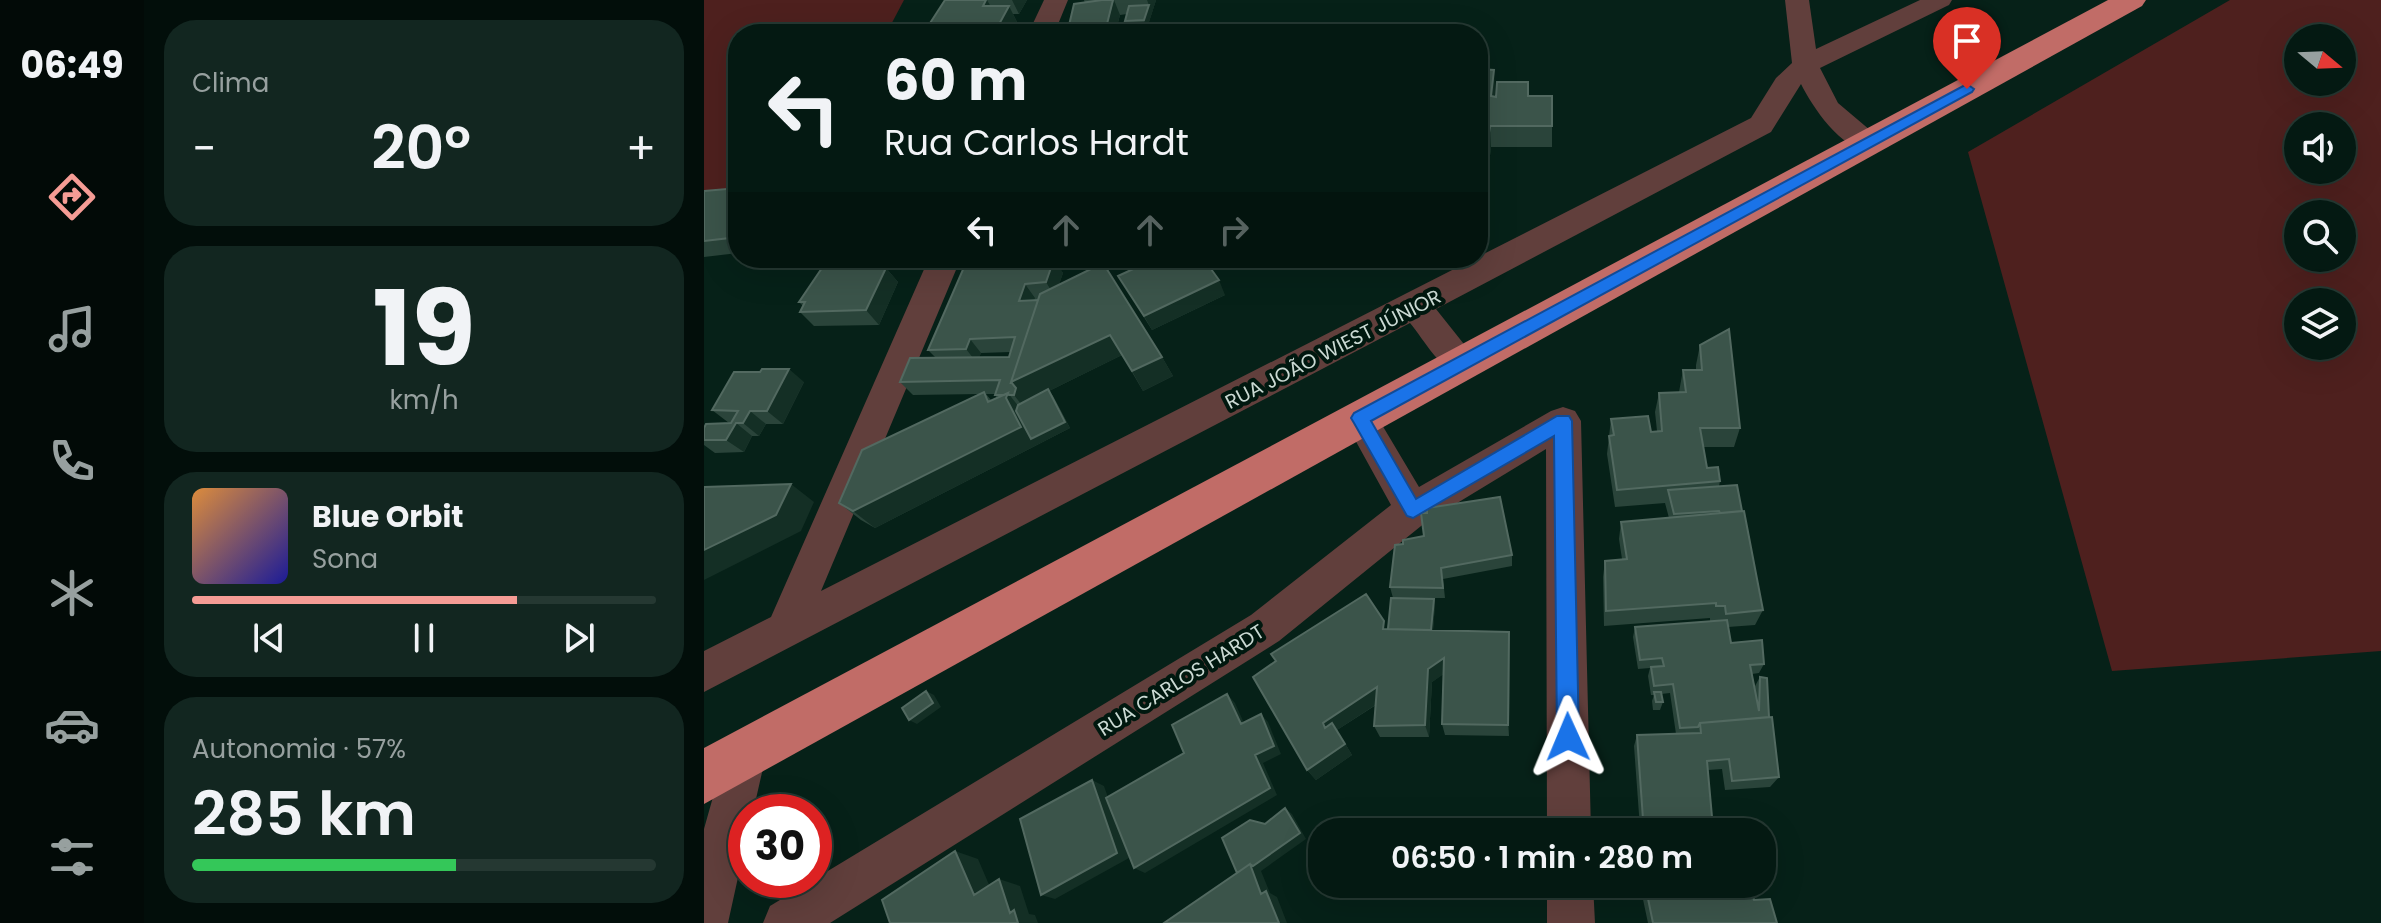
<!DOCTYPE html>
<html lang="pt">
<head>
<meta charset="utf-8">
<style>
  body { margin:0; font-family:Poppins,sans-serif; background:#122620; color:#f1f3f6; height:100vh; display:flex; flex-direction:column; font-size:30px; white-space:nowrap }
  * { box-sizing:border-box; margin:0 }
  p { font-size:26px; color:#97a09f }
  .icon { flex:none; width:44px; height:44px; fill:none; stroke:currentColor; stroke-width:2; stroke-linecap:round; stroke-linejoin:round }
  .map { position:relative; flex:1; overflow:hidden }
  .drawer { display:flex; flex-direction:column; gap:20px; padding:20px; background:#020e0a; width:560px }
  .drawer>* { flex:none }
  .top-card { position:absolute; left:24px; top:24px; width:760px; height:244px; border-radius:32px; box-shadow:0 8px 32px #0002,0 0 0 2px #253832; background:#041912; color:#f1f3f6; overflow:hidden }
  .needle { width:52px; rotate:109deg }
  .tools { position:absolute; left:1580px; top:24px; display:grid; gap:16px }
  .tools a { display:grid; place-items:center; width:72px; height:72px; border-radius:50%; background:#041912; box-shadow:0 8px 32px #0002,0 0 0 2px #253832; font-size:40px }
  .speed { position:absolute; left:24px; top:794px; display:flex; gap:16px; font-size:40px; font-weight:700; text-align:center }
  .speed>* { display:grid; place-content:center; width:104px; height:104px; border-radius:50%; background:#041912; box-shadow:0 8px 32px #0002,0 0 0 2px #253832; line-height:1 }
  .speed .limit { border:12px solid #d22; background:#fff; color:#111 }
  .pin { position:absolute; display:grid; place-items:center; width:68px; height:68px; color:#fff; margin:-82px -34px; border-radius:50% 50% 50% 0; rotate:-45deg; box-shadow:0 0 8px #0007 }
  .pin .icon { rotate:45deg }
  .me { position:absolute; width:88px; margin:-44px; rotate:359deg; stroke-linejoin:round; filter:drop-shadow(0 0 6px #0008) }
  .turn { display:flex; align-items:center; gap:28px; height:168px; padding:0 24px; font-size:36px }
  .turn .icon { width:104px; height:104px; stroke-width:2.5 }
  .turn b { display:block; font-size:56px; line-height:68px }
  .lanes { display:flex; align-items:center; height:76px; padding:0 24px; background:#0003; justify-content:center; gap:40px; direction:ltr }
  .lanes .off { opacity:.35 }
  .big { font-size:60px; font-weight:600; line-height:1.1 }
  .drawer .card { flex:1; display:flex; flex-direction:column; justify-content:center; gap:12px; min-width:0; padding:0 28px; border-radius:32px; background:#122620 }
  .drawer .dial { align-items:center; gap:0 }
  .dial b { font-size:104px; line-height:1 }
  .song { display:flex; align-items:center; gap:24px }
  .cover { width:96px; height:96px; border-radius:12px; background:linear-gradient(135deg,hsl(30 70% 55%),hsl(240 70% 35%)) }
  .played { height:8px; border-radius:4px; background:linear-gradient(90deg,#f59c95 70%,#253832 70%) }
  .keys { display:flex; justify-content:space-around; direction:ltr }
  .heat { display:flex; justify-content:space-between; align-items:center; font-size:44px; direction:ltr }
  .charge { height:12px; border-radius:6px; background:linear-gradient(90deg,#34c759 57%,#253832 0) }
  .trip { position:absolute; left:604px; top:818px; width:468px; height:80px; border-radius:32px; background:#041912; box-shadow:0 8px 32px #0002,0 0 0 2px #253832; font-weight:600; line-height:80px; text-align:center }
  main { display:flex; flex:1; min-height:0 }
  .menu { display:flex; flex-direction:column; width:144px; justify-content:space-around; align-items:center; background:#020a07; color:#97a09f }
  .menu .icon { width:56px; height:56px }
  .menu .on { color:#f59c95 }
  .menu b { font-size:36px; color:#f1f3f6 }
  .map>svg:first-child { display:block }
</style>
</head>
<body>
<main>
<nav class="menu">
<b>06:49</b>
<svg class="icon on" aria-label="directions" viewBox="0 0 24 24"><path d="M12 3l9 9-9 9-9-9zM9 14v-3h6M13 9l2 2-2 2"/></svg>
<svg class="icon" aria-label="music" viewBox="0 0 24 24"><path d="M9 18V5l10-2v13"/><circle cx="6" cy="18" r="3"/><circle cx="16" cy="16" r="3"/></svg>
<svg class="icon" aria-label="phone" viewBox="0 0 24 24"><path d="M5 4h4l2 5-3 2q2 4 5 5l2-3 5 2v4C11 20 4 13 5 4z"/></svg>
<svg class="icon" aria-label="climate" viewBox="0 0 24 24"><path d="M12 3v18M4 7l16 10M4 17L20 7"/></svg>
<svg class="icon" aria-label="car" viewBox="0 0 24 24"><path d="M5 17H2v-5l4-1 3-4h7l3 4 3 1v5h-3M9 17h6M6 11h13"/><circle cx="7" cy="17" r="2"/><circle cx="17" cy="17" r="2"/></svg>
<svg class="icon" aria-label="filters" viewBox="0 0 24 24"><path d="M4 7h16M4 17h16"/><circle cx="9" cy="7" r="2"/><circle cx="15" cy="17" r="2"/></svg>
</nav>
<section class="drawer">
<div class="card"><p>Clima</p>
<div class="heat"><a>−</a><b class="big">20°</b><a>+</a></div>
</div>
<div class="card dial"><b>19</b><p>km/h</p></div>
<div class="card">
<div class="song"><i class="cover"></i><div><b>Blue Orbit</b><p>Sona</p></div></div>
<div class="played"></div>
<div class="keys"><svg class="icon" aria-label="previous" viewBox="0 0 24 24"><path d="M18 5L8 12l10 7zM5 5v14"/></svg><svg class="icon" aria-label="pause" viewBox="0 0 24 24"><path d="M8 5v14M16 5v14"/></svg><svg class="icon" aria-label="next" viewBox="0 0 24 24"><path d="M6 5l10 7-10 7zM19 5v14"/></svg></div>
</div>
<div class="card"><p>Autonomia · 57%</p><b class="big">285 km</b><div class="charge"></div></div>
</section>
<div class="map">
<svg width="1677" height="923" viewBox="0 0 1677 923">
  <rect width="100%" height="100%" fill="#062118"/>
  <path fill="#4e201e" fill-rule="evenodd" d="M0 0H200L182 34H34V186L0 197Z
    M1526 0H1677V651L1408 671 1264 152ZM1594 38H1638V82H1594ZM1594 126H1638V170H1594ZM1594 214H1638V258H1594ZM1594 302H1638V346H1594Z"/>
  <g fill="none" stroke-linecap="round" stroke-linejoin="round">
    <path fill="#613f3c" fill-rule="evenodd" d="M340 0H364L350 34H324Z
      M1081 0H1105L1112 49 1216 0H1248L1245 5 1116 68 1134 103 1173 136 1177 143 1173 150C1142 158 1109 108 1097 84L1067 132 732 309 775 363 770 372C741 382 723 343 706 323L0 692V651L67 617 225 258H257L117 591 1047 118 1072 78 1088 63Z
      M656 404 668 408 715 487 847 411 859 407 871 411 877 421 887 832H843L842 449 722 522 575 641 126 923H59L66 906 547 615 687 505 639 418 644 408Z
      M40 733 55 740 62 755 49 812H42V841L24 923H0V829L25 740Z
      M843 884H889L891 923H843Z"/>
    <path fill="#c16c67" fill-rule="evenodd" d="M1404 0H1442L1438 6 0 804V748Z"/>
  </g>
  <path fill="#2a443a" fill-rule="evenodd" d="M241 0H323L315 14H309L313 22 306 34H219Z
    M380 0H452L443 28 424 29 421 21 423 14 416 15 411 34H363L381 3Z
    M774 69 791 92 790 96 824 82V96H848V147H787L783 181 774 180Z
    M34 188V253L0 257V191Z
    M264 258H368L367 261 351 262 359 273 355 284 458 357 469 376 439 391 418 355 345 391 349 396 366 428 171 528 157 520 135 503 276 394 209 395 196 382 232 358 224 350ZM306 352 305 357H275L277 353ZM282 394H291V395L293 398 287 400Z
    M182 268 194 282 175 325 110 326 96 312 99 306 95 302Z
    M414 276 521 295 448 330Z
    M996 345 1036 428 1030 447H999L1003 468 1016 481 1015 486 1059 610 1051 625 1024 627 1027 643 1060 664 1055 673 1048 674 1051 686 1056 677 1065 717 1075 777 1066 787 1021 790 1018 769 1004 770 1008 817 1002 826 936 828 930 746 933 735 972 734 966 693 957 694 959 702 956 710H949L948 701 950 695H947L944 676 946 668 934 669 929 637 931 627 1006 621V618L900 626 899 577 901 561 918 559 915 539 917 522 965 518 961 503 911 507 903 454 907 419 947 432 953 431 951 412 955 393 975 392 979 370H992V365Z
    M100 382 79 424H62L55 436H48L40 452 11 453 0 445V428L25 423 8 410Z
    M691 545 808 555V566L739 579 741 598H710L730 599 731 604 729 630 806 646 805 736 741 735 738 724 739 674 728 682 725 737H676L670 726 672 705 633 730 648 755 612 780 603 770 572 661 683 629 689 598 686 587Z
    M941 884 978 885 1050 900 1073 923H944L937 890Z"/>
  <path fill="#142f25" d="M282 0H283L291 14 279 6Z
    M308 0H323L315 14Z
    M410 0 416 15 411 34H402L401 32Z
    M443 0H452L448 13Z
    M445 5 448 13 443 28 440 20Z
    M305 6 313 22 306 34H296L293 28Z
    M790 70 791 92 788 118 787 96Z
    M786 126 787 147 783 181 781 159Z
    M425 258H443L429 266Z
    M350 259 359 273 351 297 342 282Z
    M182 268 194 282 175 325 162 310Z
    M515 280 521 295 448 330 440 316Z
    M321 284 331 298 325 315 315 301Z
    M406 335 418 355 345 391 366 428 171 528 149 511 302 398 304 393 319 412 320 408 310 395 307 382Z
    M266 339 277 353 273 363 262 349Z
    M458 357 469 376 439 391 428 371Z
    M85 369 100 382 79 424 63 411Z
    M46 411 62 424 55 436 39 423Z
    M32 423 48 436 40 452 22 440Z
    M87 484 110 502 97 531 0 580V550Z
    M730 599 731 604 728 644 726 639Z
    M805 632 806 646 805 736 804 725Z
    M740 658 743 672 728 682 725 737 721 725 724 669Z
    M673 687 679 700 633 730 648 755 612 780 603 770 626 735 619 723Z
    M222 691 230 695 237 707 213 724 205 720Z
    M523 694 531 703 544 732 537 724Z
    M557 714 564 722 577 754 559 763 573 795 441 873 430 868 551 755Z
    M388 780 400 786 425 858 351 899 337 895Z
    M581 808 588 814 602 839 557 871 566 893 573 897 583 923H575L557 894 546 864Z
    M251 851 274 859 292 901 270 895Z
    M295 879 316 886 325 914 331 915 334 923H314L306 913Z"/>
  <path fill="#3b544a" stroke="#526960" stroke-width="2" d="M241 0H282L279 6H305L293 28 257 29 255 34H219Z
    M398 0H409L401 32 363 34 370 4Z
    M445 5 440 20 421 21 425 6Z
    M774 69 790 70 787 96 792 97 793 82H824V96H848V126H786L781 159H774Z
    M34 188V237L0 241V191Z
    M264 258 350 259 342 282 321 284 315 301 334 300 307 382 312 388 310 395H305L304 393 300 395H291L296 380 196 382 206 358 305 357 311 337 266 339 262 349 224 350Z
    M453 258H499L515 280 440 316 414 276Z
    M399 263 458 357 428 371 406 335 307 382 336 294Z
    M118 268H182L162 310 96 312 101 302H95Z
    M1025 329 1036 428H996L1003 468 1014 467 1016 481 913 490 905 436 910 435 907 419 944 416 947 432 958 431 955 393 982 392 979 370H998L996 345Z
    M58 369H85L63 411H46L39 423H32L22 440H0V428L2 424 27 423 34 411 8 410 30 372H56Z
    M344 389 361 422 327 439 312 411 314 405Z
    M280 392 284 402 304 393 302 398 317 427 149 511 135 503 158 450Z
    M87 484 72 515 0 550V487Z
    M1033 485 1038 511 1016 513 1015 511 970 514 964 490Z
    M796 497 808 555 737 568 739 588 686 587 691 545 699 544V540L720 536 717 513H723V508Z
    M1040 511 1059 610 1022 614 1021 606H1012V603L902 611 901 561 923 559 917 522Z
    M662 594 680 621 679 629 805 632 804 725 738 724 740 658 724 669 721 725 670 726 673 687 619 723 621 728 628 723 641 744 603 770 549 677 572 661 567 654Z
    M687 598 730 599 727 630 684 629Z
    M1023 620 1027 643 1058 640 1060 664 1046 665 1055 711 1056 677 1063 678 1065 717 996 723 994 727 976 728 969 684 950 686 947 667 960 666 958 658 936 660 931 627Z
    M222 691 229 703 205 720 198 708Z
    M950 692H957L959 702H952Z
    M523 694 537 724 557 714 570 746 551 755 566 788 430 868 402 798 480 753 468 725Z
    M1068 717 1075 777 1028 781 1025 759 1003 761 1008 817 939 819 933 735 997 733 996 723Z
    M388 780 413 853 337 895 316 819Z
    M581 808 596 833 549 866 546 864 533 873 518 838 546 820 561 824Z
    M251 851 270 895 295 879 306 913 310 910 314 923H186L178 900Z
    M546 864 557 894 562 891 575 923H460Z
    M941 884H1046L1050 900 1066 899 1073 923H949Z"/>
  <path fill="#1a73e8" stroke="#114b97" stroke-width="2" d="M1263 84 1270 89 1268 92 667 421 712 499 853 416H865L868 421 875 737 872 745 864 748 856 745 853 737 850 436 709 518 703 516 650 423 647 418 650 413Z"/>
  <g text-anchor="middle" stroke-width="8" stroke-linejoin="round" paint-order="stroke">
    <g font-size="20" fill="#cad9d3" stroke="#00180f">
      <text transform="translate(629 349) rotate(-27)" y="7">RUA JOÃO WIEST JÚNIOR</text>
      <text transform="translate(477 680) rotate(-32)" y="7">RUA CARLOS HARDT</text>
    </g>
  </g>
</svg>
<div class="tools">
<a><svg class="needle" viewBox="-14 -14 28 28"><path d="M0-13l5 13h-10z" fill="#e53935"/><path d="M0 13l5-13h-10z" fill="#97a09f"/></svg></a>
<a><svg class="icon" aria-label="sound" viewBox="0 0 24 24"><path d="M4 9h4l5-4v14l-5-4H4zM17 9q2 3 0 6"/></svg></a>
<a><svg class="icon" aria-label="search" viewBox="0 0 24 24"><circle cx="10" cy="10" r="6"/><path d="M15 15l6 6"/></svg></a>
<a><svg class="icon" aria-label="layers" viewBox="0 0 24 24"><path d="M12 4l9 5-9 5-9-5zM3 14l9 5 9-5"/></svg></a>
</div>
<div class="speed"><div class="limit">30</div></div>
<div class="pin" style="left:1263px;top:89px;background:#d93025"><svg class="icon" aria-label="arrive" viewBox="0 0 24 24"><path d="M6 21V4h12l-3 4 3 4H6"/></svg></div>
<svg class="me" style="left:864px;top:737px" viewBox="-20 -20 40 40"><path d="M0-17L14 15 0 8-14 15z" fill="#1a73e8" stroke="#fff" stroke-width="4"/></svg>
<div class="trip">06:50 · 1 min · 280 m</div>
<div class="top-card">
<div class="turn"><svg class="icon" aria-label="left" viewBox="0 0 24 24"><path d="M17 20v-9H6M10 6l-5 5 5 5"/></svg><div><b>60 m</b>Rua Carlos Hardt</div></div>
<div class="lanes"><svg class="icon" aria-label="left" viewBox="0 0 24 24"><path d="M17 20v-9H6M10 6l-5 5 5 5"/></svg><svg class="icon off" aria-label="ahead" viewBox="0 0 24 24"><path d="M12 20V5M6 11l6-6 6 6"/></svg><svg class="icon off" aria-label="ahead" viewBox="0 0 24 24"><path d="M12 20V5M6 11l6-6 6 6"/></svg><svg class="icon off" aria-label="right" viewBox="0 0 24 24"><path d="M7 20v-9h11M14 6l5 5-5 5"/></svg></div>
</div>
</div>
</main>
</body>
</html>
